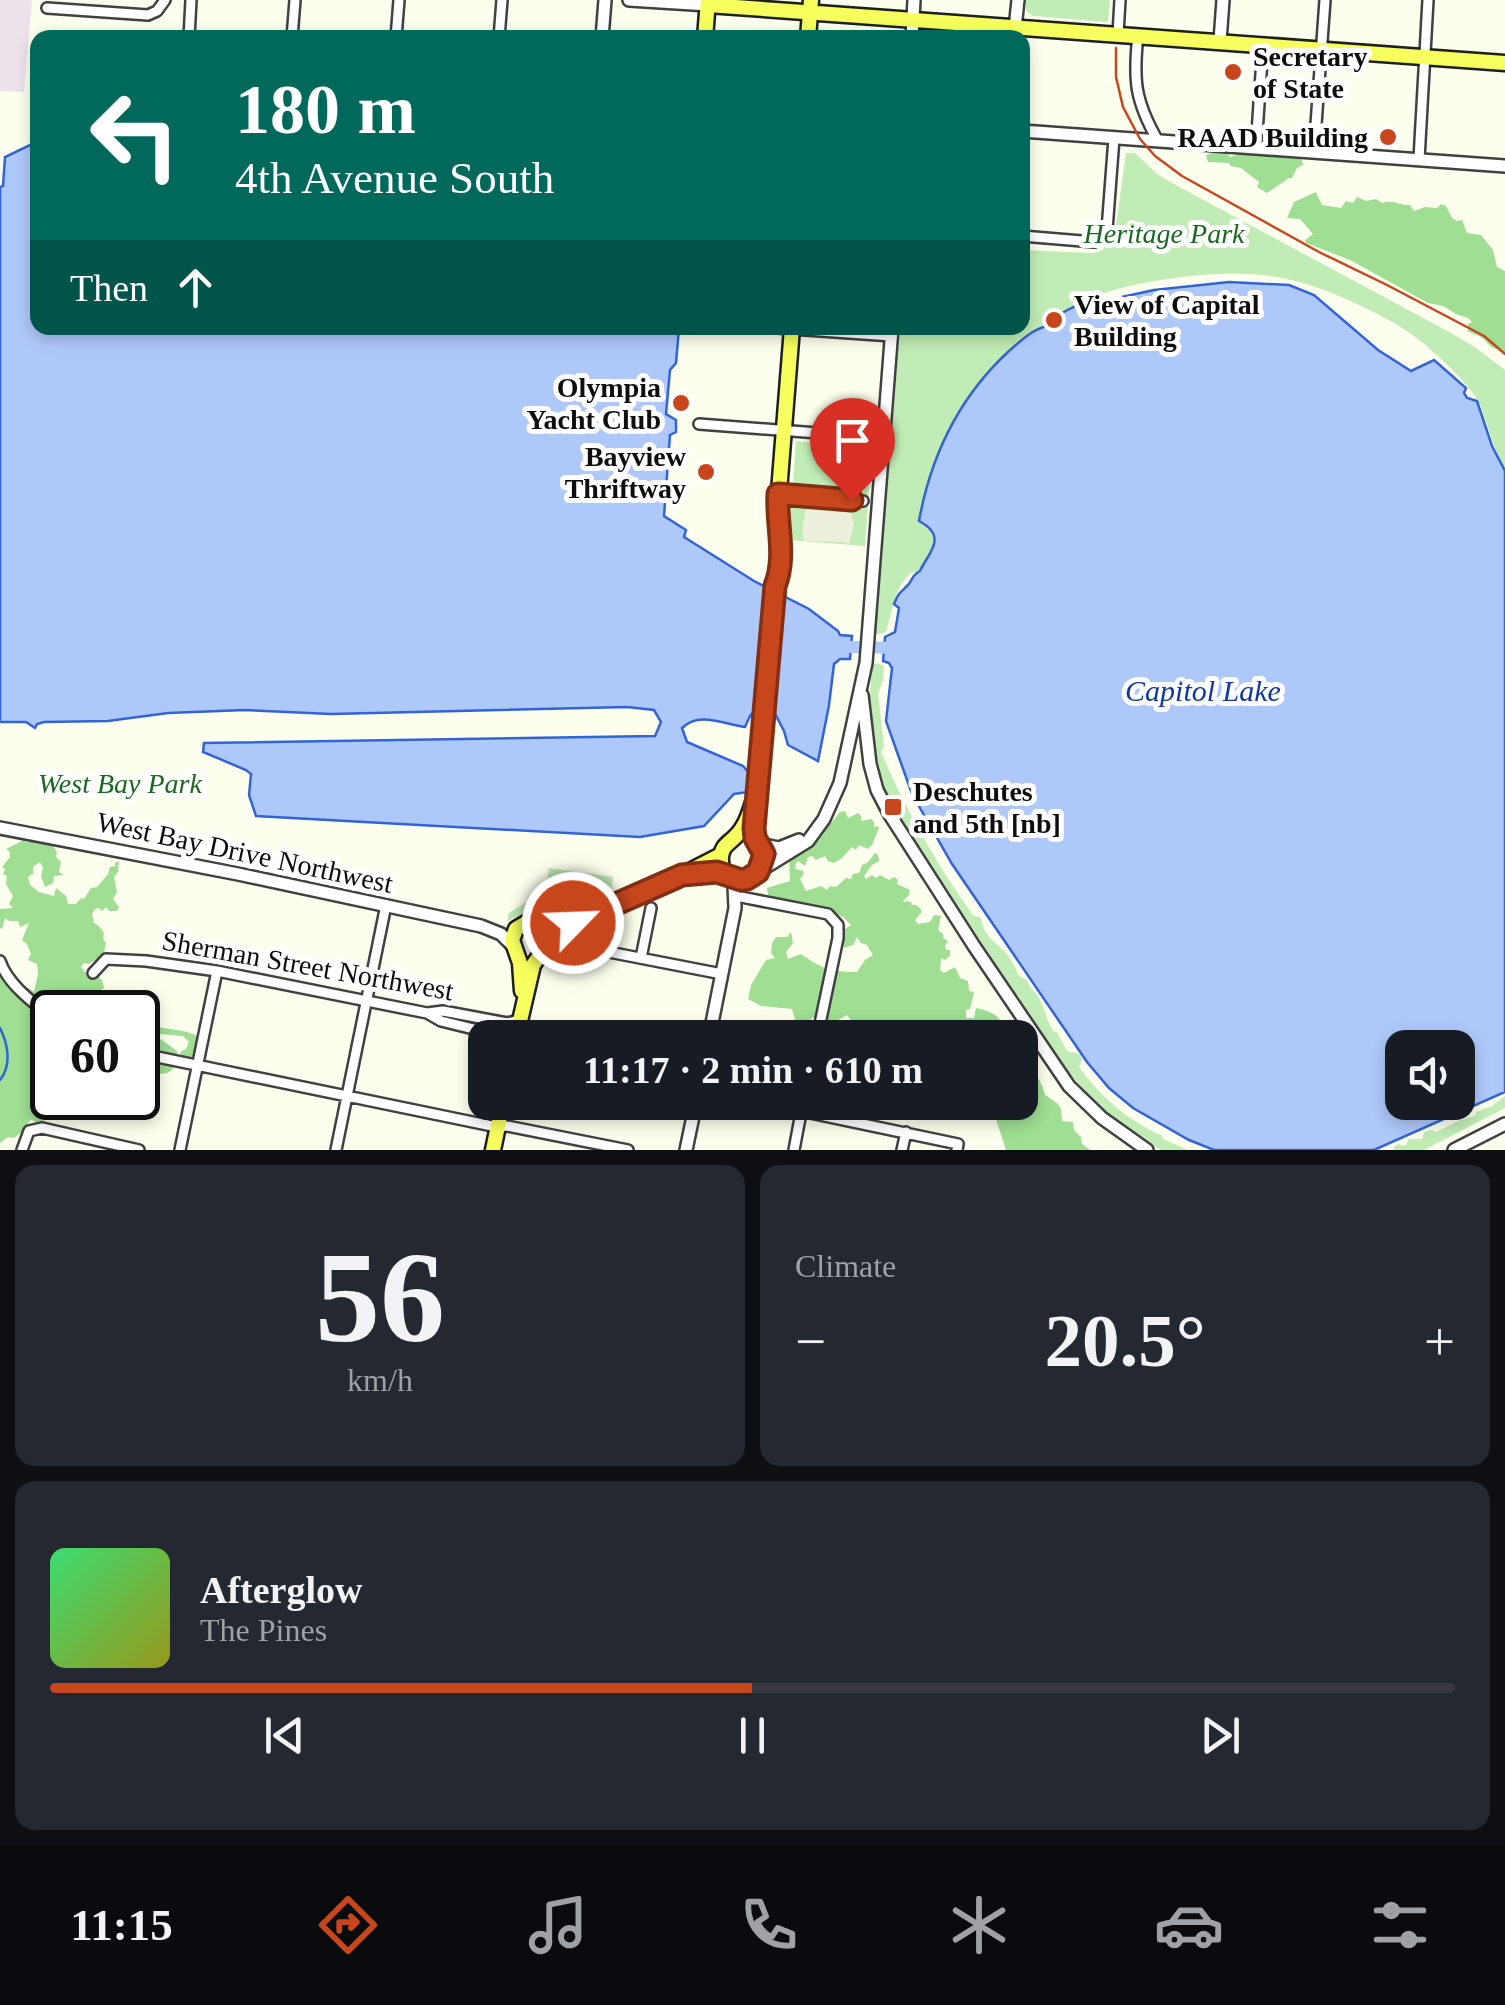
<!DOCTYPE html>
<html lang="en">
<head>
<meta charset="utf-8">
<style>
  body { margin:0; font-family:"Times New Roman",serif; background:#242831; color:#f1f3f6; height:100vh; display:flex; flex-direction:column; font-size:38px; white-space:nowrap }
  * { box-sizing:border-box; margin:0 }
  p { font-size:32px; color:#9ea1a6 }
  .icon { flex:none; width:55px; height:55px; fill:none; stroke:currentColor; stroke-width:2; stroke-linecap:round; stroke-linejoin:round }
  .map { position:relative; height:1150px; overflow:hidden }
  .sheet { display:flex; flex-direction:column; gap:15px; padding:15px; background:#0d0f14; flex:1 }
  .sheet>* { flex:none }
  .top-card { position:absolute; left:30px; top:30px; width:1000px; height:305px; border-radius:20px; box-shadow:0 5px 15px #0003; background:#00695c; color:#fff; overflow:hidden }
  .fabs { position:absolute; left:1385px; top:1030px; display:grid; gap:20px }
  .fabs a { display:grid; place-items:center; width:90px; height:90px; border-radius:20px; background:#171b24; box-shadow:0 5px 15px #0003; font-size:50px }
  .speed { position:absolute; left:30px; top:990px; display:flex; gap:20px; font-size:50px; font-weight:700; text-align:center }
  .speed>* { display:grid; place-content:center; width:130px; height:130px; border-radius:50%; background:#171b24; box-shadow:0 5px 15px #0003; line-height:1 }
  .speed .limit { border:5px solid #111; border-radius:15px; background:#fff; color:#111 }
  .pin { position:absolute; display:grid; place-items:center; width:85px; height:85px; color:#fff; margin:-102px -42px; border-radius:50% 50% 50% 0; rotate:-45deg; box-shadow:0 0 10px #0007 }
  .pin .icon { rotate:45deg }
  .me { position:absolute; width:110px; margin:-55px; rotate:66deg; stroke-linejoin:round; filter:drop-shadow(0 0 8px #0008) }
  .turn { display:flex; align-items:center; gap:35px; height:210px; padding:0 40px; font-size:45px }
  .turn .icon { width:130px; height:130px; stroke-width:2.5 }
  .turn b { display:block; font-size:70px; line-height:85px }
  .then { display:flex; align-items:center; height:95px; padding:0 40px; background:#0003; gap:20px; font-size:38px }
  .big { font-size:75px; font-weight:700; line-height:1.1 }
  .sheet .tile { flex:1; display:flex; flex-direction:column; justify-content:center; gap:15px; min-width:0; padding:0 35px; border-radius:20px; background:#242831 }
  .sheet .dial { align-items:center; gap:0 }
  .dial b { font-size:130px; line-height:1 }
  .song { display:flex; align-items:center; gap:30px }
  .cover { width:120px; height:120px; border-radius:15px; background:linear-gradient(135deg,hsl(140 70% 55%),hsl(60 70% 35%)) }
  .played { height:10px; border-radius:5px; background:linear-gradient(90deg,#c8461c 50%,#363941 50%) }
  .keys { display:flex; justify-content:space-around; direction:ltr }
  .heat { display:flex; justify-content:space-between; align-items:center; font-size:55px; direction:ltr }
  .sheet .tiles { flex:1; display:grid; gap:15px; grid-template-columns:1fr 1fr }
  .tile:last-child { grid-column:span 2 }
  .trip { position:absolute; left:468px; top:1020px; width:570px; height:100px; border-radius:20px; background:#171b24; box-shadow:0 5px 15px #0003; font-weight:700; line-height:100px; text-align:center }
  .dock { display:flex; height:160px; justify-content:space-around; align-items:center; background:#090b0e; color:#9ea1a6 }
  .dock .icon { width:70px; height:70px }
  .dock .selected { color:#c8461c }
  .dock b { font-size:45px; color:#f1f3f6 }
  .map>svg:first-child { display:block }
</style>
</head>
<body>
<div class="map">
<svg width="1505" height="1150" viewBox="0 0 1505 1150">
  <rect width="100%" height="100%" fill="#fdffee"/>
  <path fill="#ede1eb" d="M0 0H32L24 92 0 91Z"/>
  <path fill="#c1ecb5" d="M1026 0H1110L1108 21 1106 22 1033 16 1026 11Z
    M1126 153H1135L1157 174 1172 183 1451 333 1476 348 1505 370V469C1493 449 1489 426 1480 405 1471 385 1436 353 1418 339 1400 325 1380 315 1359 305 1299 276 1256 269 1190 276 1158 280 1123 285 1093 297 1069 307 1049 321 1029 337 1017 347 1004 355 994 366 953 408 929 464 919 521 949 538 929 552 920 571L910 573 900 586 894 601 886 632 875 635 900 328H1022L1023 250 1092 253 1102 251 1116 226Z
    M796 441 872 447 865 546 789 540Z
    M877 663 884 666 883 680 878 693 884 747 881 752C906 810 936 864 973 915L981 918C983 935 994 941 1006 953 1012 960 1015 968 1019 976L1027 980C1030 989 1036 992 1040 1000 1045 1011 1047 1021 1053 1031L1057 1032 1067 1051 1080 1054 1082 1059 1079 1067C1099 1095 1129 1122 1161 1135L1163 1139 1188 1150H1161L1114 1122 1070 1074 904 827C897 816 889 804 883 792 865 754 869 707 872 666Z
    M549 868 613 877 611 893 562 915 525 913 507 921 509 913 533 898 544 899Z
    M1505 1096V1108L1424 1150H1394V1147L1398 1144 1405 1146 1409 1139H1422L1424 1132 1432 1130 1436 1132 1461 1120 1475 1116 1476 1112 1492 1106Z"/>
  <path fill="#9fde93" d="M1246 148 1300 155 1303 165 1297 168 1292 178H1289L1267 193 1257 187 1259 182 1241 168 1231 166 1229 163 1208 162 1206 155 1212 153 1214 149 1226 150 1230 157 1236 155 1237 152 1242 155Z
    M1316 192 1322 205 1341 208 1346 201 1353 203 1357 197 1366 201 1376 199 1382 203C1393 199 1400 206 1410 205L1414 211 1425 207 1437 208 1441 204 1446 206 1452 218 1457 221 1462 220 1467 233 1481 235 1493 250 1497 267 1505 271V355L1502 349C1492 350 1490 346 1484 339 1480 336 1473 334 1468 331V324L1472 322 1468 318 1456 314 1443 306 1428 303 1350 260 1306 243 1305 240 1313 234 1300 219 1287 218 1294 202Z
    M845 811 848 818 858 813 861 816V821L871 819 874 822V827L877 826 879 828 872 845 868 849 859 845 856 850 852 847 842 858 834 863 828 861 825 856 816 860 812 856 808 857 805 866 798 861 795 865 796 869 803 871 804 874 800 879 806 891 821 886 827 890 830 886 836 887 846 878 851 879 853 874 859 873 862 865 868 862 875 853 878 855 879 861 872 865 864 876 866 879 872 875 876 878 880 875 889 880 894 877 898 880 897 884 910 890 909 895 903 901 904 902 908 901 912 903 911 905H916L921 909V913L915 920 918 924 930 922 934 915 941 916 938 930 943 934V938L948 941 945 946 946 950H950V956L945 960 941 958 940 970 944 973 955 967 960 978 968 981 969 991 974 992 970 1009 966 1010V1018H974L976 1008C1004 1014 997 1022 1015 1037H858L855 1025 847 1015 838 1020 831 1037H823L826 1025 813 1017 801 1030 797 1026 792 1009 761 1006 748 999 751 985 766 960 775 958 771 953 772 943 776 937H787L791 932 793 943 786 952 788 959 801 954C822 969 831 972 857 972L865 960 873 955 867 945 861 943 857 937 853 945 844 948 841 938 842 931 851 925 843 917 824 908 768 896 767 888 790 881 789 856 795 852H806V845L814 843 823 835 822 829 827 828 840 812Z
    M31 837 50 842 57 852 56 857 61 862 59 872 64 875 54 876 53 883 45 887 41 876 43 868 40 862 33 867V874L28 877 30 885 39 892 54 896 56 888 66 896 68 904H76L81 898 84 899 91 888 97 887 108 874 110 867 115 866V863L119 861 118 872 114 877 117 892 113 899 119 907 117 911H109L106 907 102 911 99 908 95 909 92 914 94 923 99 926 104 933 103 939 106 943 103 956 88 964 84 963 81 967 91 979 97 975 102 980 104 988 100 991 107 996 106 1001 100 1006 101 1011 104 1012 113 1002 119 1010 121 1007 130 1004 133 1007 136 1004 145 1003 147 1006 145 1010 138 1014 52 1012V1074L43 1099 42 1107 45 1113 44 1122 39 1125 31 1119 23 1131 14 1138 8 1137 0 1143V958L6 962 11 976 34 992 38 974 37 964 28 960 31 954 27 944 22 940 29 923 20 927 18 921H9L5 918 2 929 0 928V909L13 908 9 904 13 896 6 884 7 876 3 874 5 869 2 867 10 857V852L6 849 24 840 27 843Z
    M143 1023 146 1035 149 1034V1028L154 1026C169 1030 184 1029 197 1036L193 1058 182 1059 180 1052 186 1049 189 1042 183 1036 160 1034V1039C162 1040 175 1049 178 1052 174 1057 176 1070 169 1072 166 1074 163 1073 160 1074L158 1071 157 1077 148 1081 141 1079V1075L138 1073V1024Z
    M1020 1044C1024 1063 1041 1075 1045 1095 1058 1104 1062 1103 1062 1121L1073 1122 1074 1130 1081 1137 1082 1144 1090 1150H1006L995 1116 984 1115 986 1103 1020 1102Z"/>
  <path fill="#eff0dc" d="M806 509 851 513 854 524 849 544 843 542 804 541 802 530Z"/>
  <path fill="#afc8fa" stroke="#3164d6" stroke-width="2.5" fill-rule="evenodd" d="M32 144 37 145 38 328H679L676 363 670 370 666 414 676 420V432L670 435 664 516 686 530 684 537 754 581 809 609 838 631 840 635 852 636 850 659H840L834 664 829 705 818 761 788 745 784 731 773 710 757 708 750 716 745 727C723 724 699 711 682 728L687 742 743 766 750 774 748 792 734 794 704 826 640 837 256 816 249 795 251 774 246 770 203 752 204 743 655 736 661 722 654 710 627 707 331 714 245 710 168 713 108 721 44 722 37 724 35 728 26 722H0V187L3 186 5 157Z
    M1229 282 1289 285 1314 295 1378 350 1411 371 1434 360 1466 388 1464 393 1467 398 1477 401 1492 446 1505 471V1092L1374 1150H1214L1189 1140 1133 1108 1109 1088 1087 1062 952 864 912 794 886 721 892 668 889 663 883 661 885 637 895 632 899 608 894 604C899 592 900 593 908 585 913 579 912 575 920 571 928 553 949 537 919 521 931 455 959 397 1009 351 1025 337 1034 328 1054 324L1058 321V315L1095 296 1101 300H1108L1154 290ZM1402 1048H1458V1102H1402Z"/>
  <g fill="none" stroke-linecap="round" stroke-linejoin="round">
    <path stroke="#3164d6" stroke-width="2.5" d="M0 1028C8 1044 12 1065 0 1080"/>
    <path stroke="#afc8fa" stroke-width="12" d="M851 647 901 648"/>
    <defs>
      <path id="minor" d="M47 8 148 15 157 11 165 0
        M1118 34 1120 0
        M1138 35C1133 80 1135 101 1158 141
        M189 38 191 0
        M292 38 295 0
        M396 38 399 0
        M499 38 502 0
        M1256 148 1263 44
        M1314 152 1325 0
        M1419 159 1428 0
        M1022 236 1094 242 1101 239 1107 230 1114 138
        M777 328 892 336
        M699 424 884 438
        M779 494 863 501
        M741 897 828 914 838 925V938L817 1038
        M583 947 722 974
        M641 958 651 908
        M0 961C8 985 34 1003 52 1018
        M93 973 106 959 146 961 217 971 427 1013 443 1011 507 1023 520 1020
        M427 1013 441 1021 510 1038
        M544 1038 546 1033 551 1031 556 1038
        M138 1053 497 1127 507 1126 628 1150
        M758 1102 958 1144 957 1150
        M22 1150 29 1131 42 1128 139 1150
        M180 1150 217 971
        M336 1150 386 905
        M794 1150 803 1102
        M902 1150 906 1132"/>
      <path id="tertiary" d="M629 0 708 5
        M602 38 605 0
        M912 38 914 0
        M1014 38 1018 0
        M1220 41 1223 0
        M1022 131 1505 166
        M862 695 870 764 877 790 890 815 974 946 1069 1086 1102 1118 1147 1150
        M0 828 238 874 481 926 501 934 513 946
        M759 844 779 848 799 840
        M758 872 808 841 824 819 840 783 866 663 892 328
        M709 1038 735 908 734 886 729 875
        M686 1150 696 1102
        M1454 1150 1505 1124"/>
      <path id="primary" d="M708 5 1505 63
        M705 38 708 0
        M808 38 811 0
        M756 793C751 808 747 826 735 837 728 844 722 846 721 857 719 885 754 887 764 861L754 828 775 585C783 567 785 536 777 517L792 328
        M522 991 520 963 512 940 516 929 526 923 547 925 573 923
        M516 1038 533 965 553 937 573 923 682 875 721 855
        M493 1150 503 1102"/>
    </defs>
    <use href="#minor" stroke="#414141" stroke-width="14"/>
    <use href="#tertiary" stroke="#414141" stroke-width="16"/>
    <use href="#primary" stroke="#1f1f1f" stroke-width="19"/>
    <use href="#minor" stroke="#fff" stroke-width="9"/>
    <use href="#tertiary" stroke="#fff" stroke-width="11"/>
    <use href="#primary" stroke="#f7ff5e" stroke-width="14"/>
    <path stroke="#c8461c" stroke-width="2.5" d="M1116 48V77L1123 107 1140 139 1155 156 1182 176 1319 252 1387 285 1484 336 1505 354"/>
  </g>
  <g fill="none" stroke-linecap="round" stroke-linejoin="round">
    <defs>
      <path id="route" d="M573 923 682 875 717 872 741 880 747 879 758 872 764 854 755 838 754 828 775 586C787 556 776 524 778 494L852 500"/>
    </defs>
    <use href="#route" stroke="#822e12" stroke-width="25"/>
    <use href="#route" stroke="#c8461c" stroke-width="18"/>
  </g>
  <g fill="#c8461c" stroke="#fff" stroke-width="4">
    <circle cx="1233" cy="72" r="10"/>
    <circle cx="1388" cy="137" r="10"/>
    <circle cx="1054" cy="320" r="10"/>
    <circle cx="681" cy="403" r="10"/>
    <circle cx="706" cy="472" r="10"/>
    <rect x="883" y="797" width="20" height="20" rx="5"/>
  </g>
  <g text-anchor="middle" stroke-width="10" stroke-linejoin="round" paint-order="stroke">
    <g font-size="28" font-weight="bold" fill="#0e0e0e" stroke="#fff" text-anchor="start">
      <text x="1253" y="66">Secretary<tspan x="1253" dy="32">of State</tspan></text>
      <text x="1368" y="147" text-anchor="end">RAAD Building</text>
      <text x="1074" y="314">View of Capital<tspan x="1074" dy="32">Building</tspan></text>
      <text x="661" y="397" text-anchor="end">Olympia<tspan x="661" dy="32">Yacht Club</tspan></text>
      <text x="686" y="466" text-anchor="end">Bayview<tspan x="686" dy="32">Thriftway</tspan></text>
      <text x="913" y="801">Deschutes<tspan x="913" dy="32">and 5th [nb]</tspan></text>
    </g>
    <g font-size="28" font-style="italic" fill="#196a20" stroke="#fff">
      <text x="1164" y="243">Heritage Park</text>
      <text x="120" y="793">West Bay Park</text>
    </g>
    <g font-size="28" fill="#0e0e0e" stroke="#fff">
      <text transform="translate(245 852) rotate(12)" y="10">West Bay Drive Northwest</text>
      <text transform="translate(308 965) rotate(10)" y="10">Sherman Street Northwest</text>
    </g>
    <g font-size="30" font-style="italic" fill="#0e38a8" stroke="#fff">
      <text x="1203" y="701">Capitol Lake</text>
    </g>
  </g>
</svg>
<div class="fabs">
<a><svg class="icon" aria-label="sound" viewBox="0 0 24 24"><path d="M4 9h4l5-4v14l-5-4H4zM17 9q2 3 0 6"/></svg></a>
</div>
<div class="speed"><div class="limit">60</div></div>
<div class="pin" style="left:852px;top:500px;background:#d93025"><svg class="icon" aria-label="arrive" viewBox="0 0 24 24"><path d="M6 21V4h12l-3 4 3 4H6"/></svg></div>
<svg class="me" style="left:573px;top:923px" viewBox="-20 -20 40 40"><circle r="17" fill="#c8461c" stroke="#fff" stroke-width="3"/><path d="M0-11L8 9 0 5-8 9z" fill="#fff"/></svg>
<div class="trip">11:17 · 2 min · 610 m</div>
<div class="top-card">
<div class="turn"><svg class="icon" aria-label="left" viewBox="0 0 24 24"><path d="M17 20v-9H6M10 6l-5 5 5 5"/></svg><div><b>180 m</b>4th Avenue South</div></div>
<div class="then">Then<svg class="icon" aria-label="ahead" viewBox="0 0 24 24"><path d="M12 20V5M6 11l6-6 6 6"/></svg></div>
</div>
</div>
<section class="sheet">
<div class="tiles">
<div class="tile dial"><b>56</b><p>km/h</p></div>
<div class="tile"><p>Climate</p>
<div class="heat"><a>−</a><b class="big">20.5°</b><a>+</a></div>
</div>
<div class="tile">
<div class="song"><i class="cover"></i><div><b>Afterglow</b><p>The Pines</p></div></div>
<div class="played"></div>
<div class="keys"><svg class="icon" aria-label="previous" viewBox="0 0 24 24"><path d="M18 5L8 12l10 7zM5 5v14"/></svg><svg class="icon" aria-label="pause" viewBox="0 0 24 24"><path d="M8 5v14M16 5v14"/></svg><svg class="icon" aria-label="next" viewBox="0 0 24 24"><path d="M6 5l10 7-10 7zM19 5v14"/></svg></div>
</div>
</div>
</section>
<nav class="dock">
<b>11:15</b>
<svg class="icon selected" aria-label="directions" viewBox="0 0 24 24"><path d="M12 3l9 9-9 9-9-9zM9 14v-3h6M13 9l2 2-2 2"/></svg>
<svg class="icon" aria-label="music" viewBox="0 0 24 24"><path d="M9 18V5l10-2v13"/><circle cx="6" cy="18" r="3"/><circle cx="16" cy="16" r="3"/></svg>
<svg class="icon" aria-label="phone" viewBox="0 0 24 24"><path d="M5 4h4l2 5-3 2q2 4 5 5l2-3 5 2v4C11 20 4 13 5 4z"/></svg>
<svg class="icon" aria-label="climate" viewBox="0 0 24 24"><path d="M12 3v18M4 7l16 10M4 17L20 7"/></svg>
<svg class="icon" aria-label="car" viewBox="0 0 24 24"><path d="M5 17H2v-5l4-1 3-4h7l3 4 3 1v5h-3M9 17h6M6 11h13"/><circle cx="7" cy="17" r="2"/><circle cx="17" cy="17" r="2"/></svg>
<svg class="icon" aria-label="filters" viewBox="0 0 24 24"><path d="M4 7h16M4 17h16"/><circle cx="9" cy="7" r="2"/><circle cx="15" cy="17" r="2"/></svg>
</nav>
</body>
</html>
